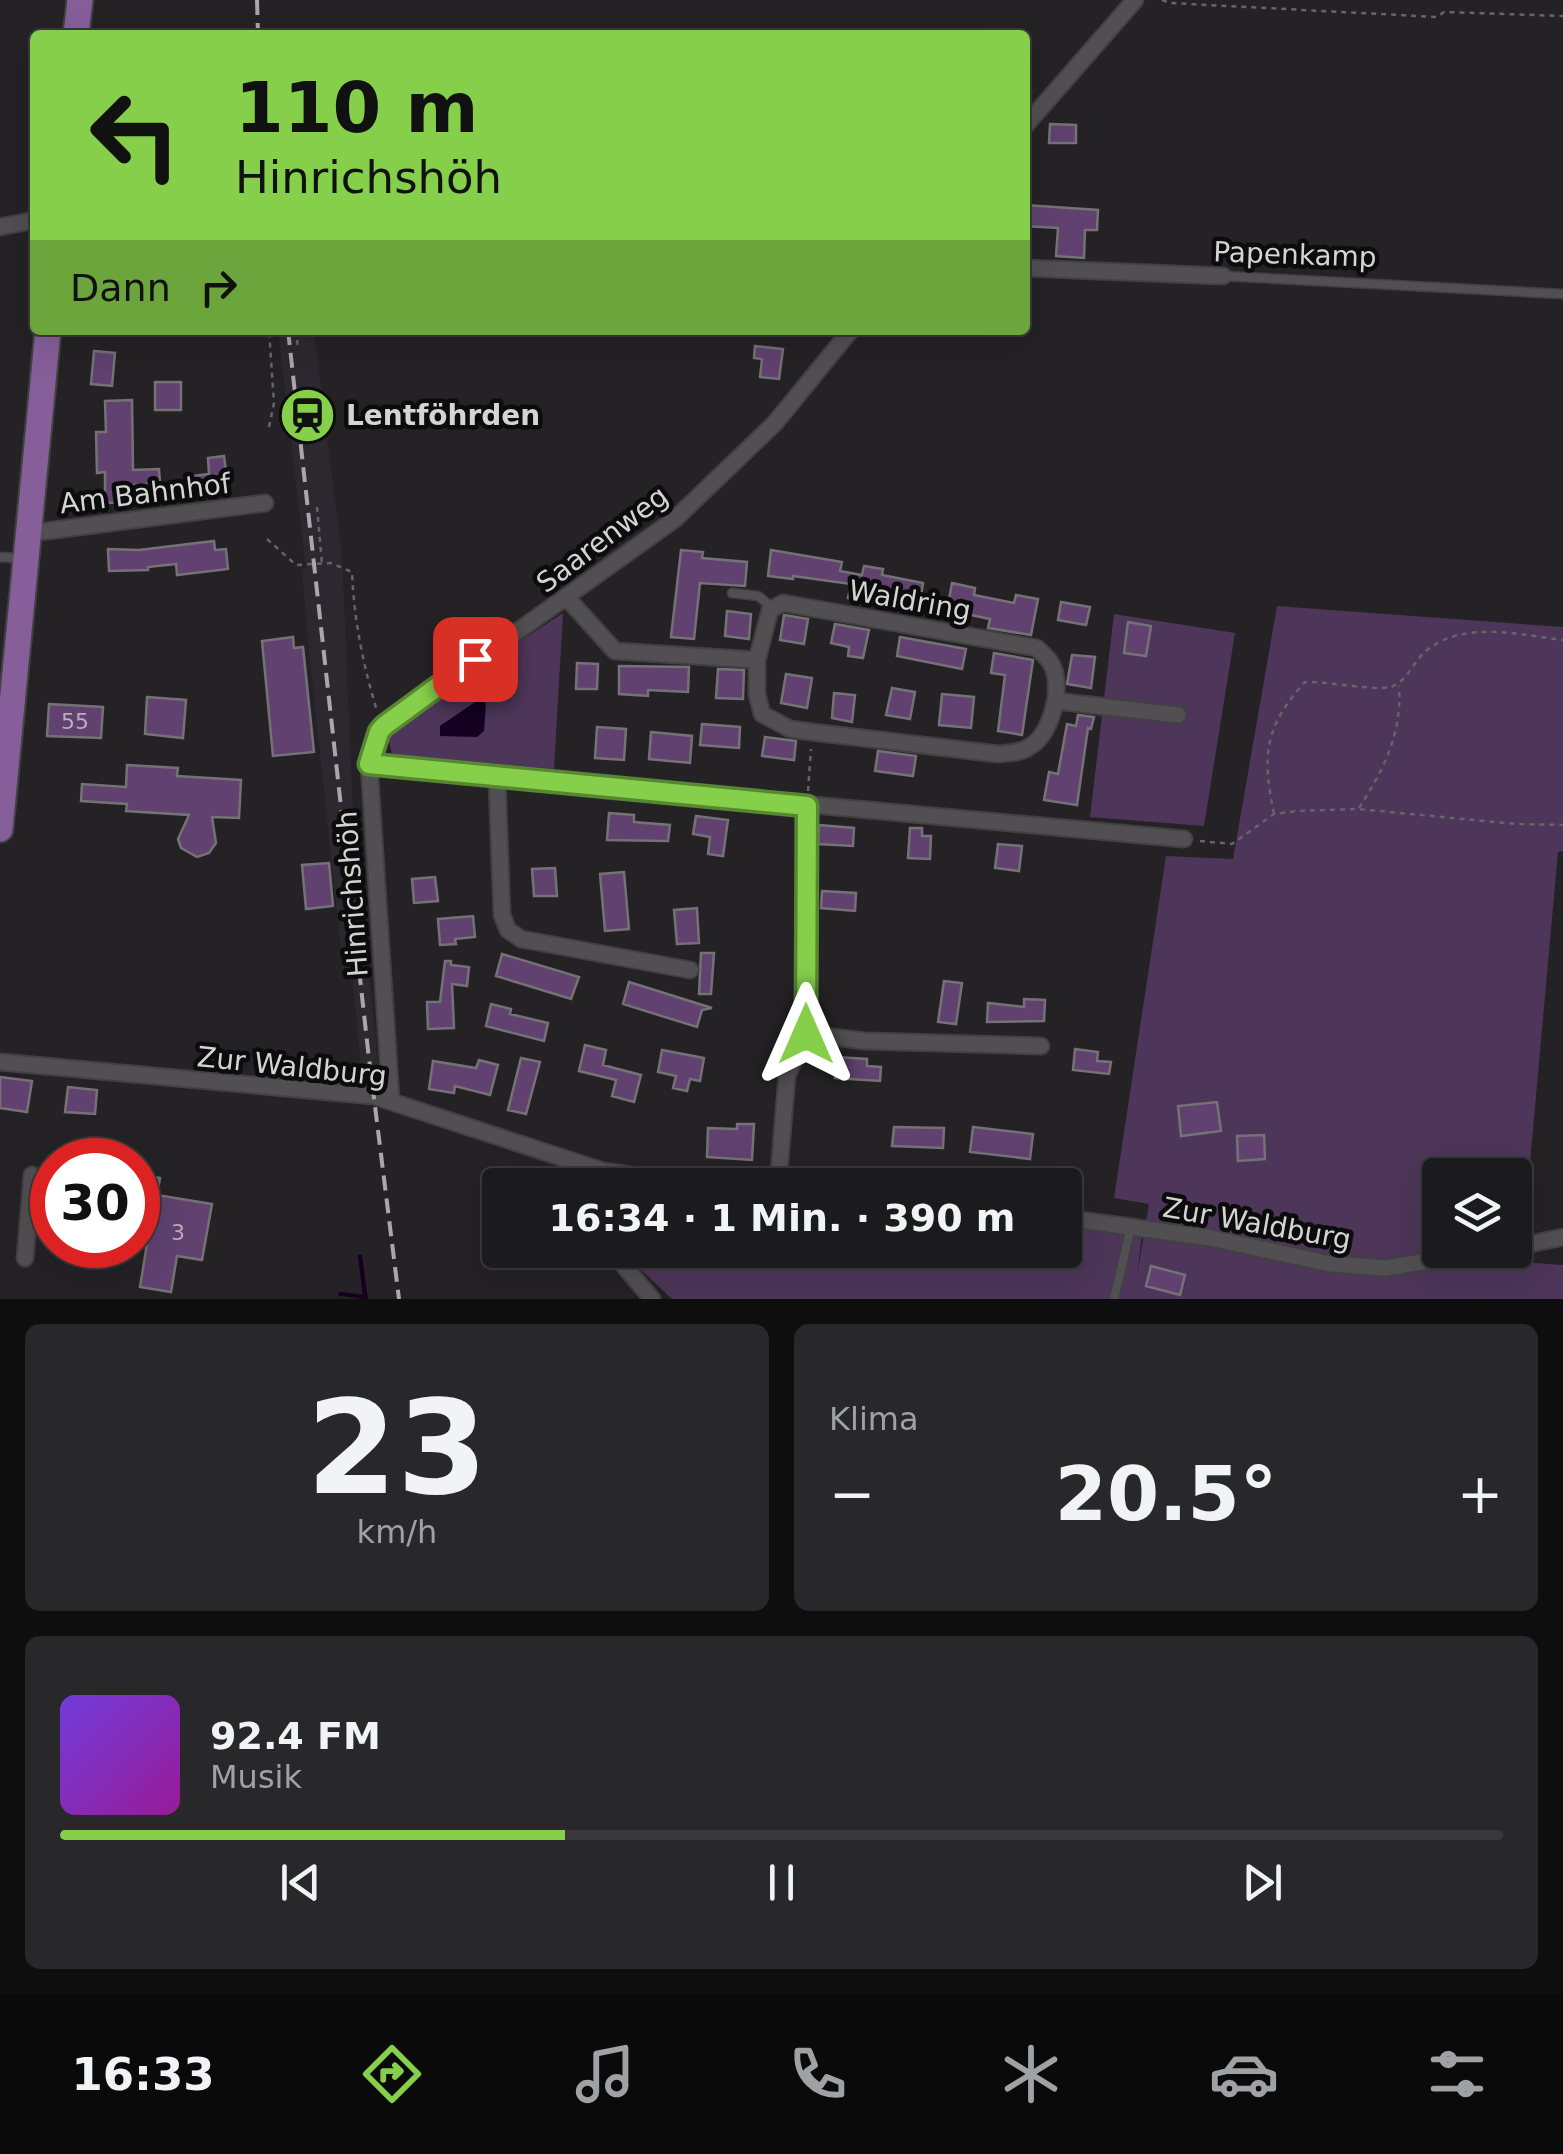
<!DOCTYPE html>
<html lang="de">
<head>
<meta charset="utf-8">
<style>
  body { margin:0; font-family:"DejaVu Sans",sans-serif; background:#282729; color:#f1f3f6; height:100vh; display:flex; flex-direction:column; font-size:38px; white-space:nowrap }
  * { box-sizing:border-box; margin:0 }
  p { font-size:32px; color:#a0a1a3 }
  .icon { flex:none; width:55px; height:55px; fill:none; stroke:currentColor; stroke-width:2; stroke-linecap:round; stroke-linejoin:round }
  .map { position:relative; height:1299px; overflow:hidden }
  .side { display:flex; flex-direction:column; gap:25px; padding:25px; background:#0f0e0f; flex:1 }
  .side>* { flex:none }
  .hud { position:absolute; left:30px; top:30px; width:1000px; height:305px; border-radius:10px; box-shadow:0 10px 40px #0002,0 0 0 2px #39383b; background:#86cf4b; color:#111; overflow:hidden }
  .buttons { position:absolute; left:1422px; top:1158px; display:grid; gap:20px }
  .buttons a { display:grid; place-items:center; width:110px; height:110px; border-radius:10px; background:#1b1a1c; box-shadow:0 10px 40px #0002,0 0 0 2px #39383b; font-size:50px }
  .speed { position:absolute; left:30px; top:1138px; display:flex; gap:20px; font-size:50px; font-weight:700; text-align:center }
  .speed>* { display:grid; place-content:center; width:130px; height:130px; border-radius:50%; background:#1b1a1c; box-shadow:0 10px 40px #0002,0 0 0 2px #39383b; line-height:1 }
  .speed .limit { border:15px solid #d22; background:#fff; color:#111 }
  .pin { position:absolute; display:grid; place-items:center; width:85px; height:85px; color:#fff; margin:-42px; border-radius:20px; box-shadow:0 5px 15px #0006 }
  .me { position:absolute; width:110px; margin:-55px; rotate:0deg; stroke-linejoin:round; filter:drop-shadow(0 0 8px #0008) }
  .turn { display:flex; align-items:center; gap:35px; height:210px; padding:0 40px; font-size:45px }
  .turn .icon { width:130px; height:130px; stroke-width:2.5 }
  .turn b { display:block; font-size:70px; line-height:85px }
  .then { display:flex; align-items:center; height:95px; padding:0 40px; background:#0003; gap:20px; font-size:38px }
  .big { font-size:75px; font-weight:600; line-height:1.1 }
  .side .card { flex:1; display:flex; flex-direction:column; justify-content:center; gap:15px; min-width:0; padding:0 35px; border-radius:15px; background:#282729 }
  .side .dial { align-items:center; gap:0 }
  .dial b { font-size:130px; line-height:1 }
  .song { display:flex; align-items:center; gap:30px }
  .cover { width:120px; height:120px; border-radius:15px; background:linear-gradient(135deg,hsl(260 70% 55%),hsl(300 70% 35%)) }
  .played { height:10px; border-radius:5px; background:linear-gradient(90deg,#86cf4b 35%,#39383b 35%) }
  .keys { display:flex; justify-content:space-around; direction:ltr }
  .heat { display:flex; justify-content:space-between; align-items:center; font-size:55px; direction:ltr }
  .side .tiles { flex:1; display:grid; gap:25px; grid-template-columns:1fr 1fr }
  .card:last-child { grid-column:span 2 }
  .trip { position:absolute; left:482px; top:1168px; width:600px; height:100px; border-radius:10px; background:#1b1a1c; box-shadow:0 10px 40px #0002,0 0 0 2px #39383b; font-weight:600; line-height:100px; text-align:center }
  .tab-bar { display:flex; height:160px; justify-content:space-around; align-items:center; background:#0b0a0b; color:#a0a1a3 }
  .tab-bar .icon { width:70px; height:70px }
  .tab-bar .selected { color:#86cf4b }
  .tab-bar b { font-size:45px; color:#f1f3f6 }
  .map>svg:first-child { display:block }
</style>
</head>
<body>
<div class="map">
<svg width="1563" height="1299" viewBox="0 0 1563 1299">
  <rect width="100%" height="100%" fill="#242225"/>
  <path fill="#2d2830" d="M278 330H314L342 557 353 813 380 1084 362 1080 352 969H343L308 641 302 570 306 569Z"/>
  <path fill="#4d3659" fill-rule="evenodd" d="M1277 606 1563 627V851L1558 852 1521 1262 1563 1265V1299H672L634 1263 631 1250H1065V1224L1142 1234 1137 1276 1149 1204 1114 1198 1166 856 1233 859ZM1440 1175H1515V1250H1440Z
    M563 613 554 769 392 754 386 730Z
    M1114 614 1235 633 1204 826 1090 817Z"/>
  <path fill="#150021" d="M478 700 486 703 484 731 477 737 440 736V726Z"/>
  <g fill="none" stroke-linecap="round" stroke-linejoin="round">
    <path stroke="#150021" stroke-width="4" d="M340 1294 365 1297 360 1256 366 1299"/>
  </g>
  <path fill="#604170" stroke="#747275" stroke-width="2.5" d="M1050 124 1076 125V143H1049Z
    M1025 205 1098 210 1097 230H1085L1084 258 1056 256 1058 228 1025 226Z
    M755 346 783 349 779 379 760 377 762 359 754 358Z
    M94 351 115 353 112 386 91 384Z
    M155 382H181V410H155Z
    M132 400 133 470 159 469 160 483 134 485V502L105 503V472L97 473 96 432H106L105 401Z
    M224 456 228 486 193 489 192 476 209 474 208 458Z
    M214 541 215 550 226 549 228 569 177 575 176 564 148 567V570L109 571 108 549 139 550Z
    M681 550 703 552 702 558 747 562 745 586 700 583 694 639 671 637Z
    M771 550 842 562 840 571 862 575 864 566 883 569 882 575 923 583 919 609 848 598 851 584 793 576V579L768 576Z
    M952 583 975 588 974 595 1014 603 1016 595 1038 599 1031 635 988 628 990 619 947 610Z
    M1061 602 1090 607 1086 625 1058 620Z
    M727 611 751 614 749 639 725 636Z
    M784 615 808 619 804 644 780 640Z
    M1128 622 1151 626 1146 656 1124 653Z
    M835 624 869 630 863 658 848 656 849 647 831 643Z
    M293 637 294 648 303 647 314 752 273 756 262 641Z
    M900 637 966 649 962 669 897 656Z
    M994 653 1033 660 1022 735 998 731 1005 675 991 673Z
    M1072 655 1095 657 1091 688 1067 684Z
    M577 663 598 664 597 689H576Z
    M619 666 689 667 688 692 648 690V696L619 694Z
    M718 669 744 670 743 699 716 698Z
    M786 674 812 678 807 708 781 703Z
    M892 688 915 692 910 719 886 715Z
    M834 693 855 695 852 722 832 718Z
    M942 694 974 697 971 728 939 725Z
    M147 697 186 700 183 738 145 734Z
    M49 704 103 707 101 738 47 736Z
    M1078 715 1094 717 1091 729 1088 728 1077 805 1044 800 1049 772 1058 774 1067 724 1076 726Z
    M702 724 740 727 739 748 700 745Z
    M597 727 626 729 624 760 595 758Z
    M651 732 692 736 690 763 649 759Z
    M765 737 796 741 794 760 762 756Z
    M878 751 916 756 913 776 875 771Z
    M127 765 178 768 177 776 241 780 239 818 212 817 216 843 209 853 197 857 181 848 178 839 189 815 126 811 127 804 81 801 82 784 126 787Z
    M609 813 634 815V822L670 825 668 841 607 840Z
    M696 816 728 820 723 856 708 854 710 837 693 834Z
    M819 825 854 828 853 846 818 844Z
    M910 828H922V836H931L930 859 908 858Z
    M998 844 1022 846 1019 871 995 868Z
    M329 863 333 906 306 909 302 865Z
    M555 868 557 896H534L532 869Z
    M624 872 629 929 605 931 600 874Z
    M435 877 438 901 414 903 412 879Z
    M822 891 856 893 855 911 821 908Z
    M697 908 699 943 677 944 674 910Z
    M473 916 475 937 455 939 456 944 440 945 438 919Z
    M701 953H714L711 994H699Z
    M502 954 579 977 571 999 496 976Z
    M445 961H451V965L469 967 467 986 452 984 454 1028 428 1029 427 1002H440Z
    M944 981 962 983 956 1024 938 1022Z
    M629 982 712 1008 702 1010 697 1027 623 1004Z
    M1024 999 1045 1000 1044 1021 987 1022 988 1003 1024 1007Z
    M491 1004 511 1009 510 1014 548 1023 544 1041 486 1026Z
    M585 1045 606 1050 603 1065 641 1075 634 1102 612 1096 616 1080 579 1071Z
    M1075 1049 1098 1052 1097 1061 1111 1062 1109 1074 1073 1070Z
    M662 1050 704 1058 700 1081 690 1079 687 1091 673 1088 676 1076 658 1072Z
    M836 1057 867 1059V1066L881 1067 880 1081 835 1078Z
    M521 1058 540 1062 526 1114 508 1110Z
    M479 1060 498 1065 490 1095 455 1086 454 1093 429 1089 433 1061 476 1068Z
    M0 1077 32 1081 27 1112 0 1108Z
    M68 1087 97 1090 95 1114 65 1112Z
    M1217 1102 1221 1131 1181 1136 1178 1106Z
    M737 1124H754L752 1160 707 1157 708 1128 737 1129Z
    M894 1127 944 1128 943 1148 892 1146Z
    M973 1127 1033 1134 1030 1159 970 1152Z
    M1264 1135 1265 1159 1238 1161 1237 1136Z
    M138 1174 160 1178 157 1195 212 1204 202 1260 177 1256 171 1292 140 1287 153 1207 138 1205Z
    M1151 1266 1185 1275 1180 1295 1146 1286Z"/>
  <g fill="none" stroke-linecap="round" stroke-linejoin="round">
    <defs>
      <path id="service" d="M1223 276 1563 294
        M0 557 20 558
        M732 593 758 596 773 608
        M1114 1299 1131 1227"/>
      <path id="minor" d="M1025 126 1135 0
        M0 227 35 220
        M1025 268 1223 276
        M31 533 265 503
        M567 598 615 651 757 660 770 610 783 603 1037 648C1045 656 1053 662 1055 674 1060 697 1050 735 1029 747 1020 753 1009 753 998 754L812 732 790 729 762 714 757 694V660
        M1056 701 1178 715
        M369 764 1184 839
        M497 779 502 915 508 930 521 939 690 970
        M807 1034 865 1041 1041 1046
        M0 1062 374 1096 603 1171 670 1181 747 1185
        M391 1101 369 764 379 732 385 726 675 519 775 423 851 330
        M778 1185 787 1075 807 1034V806
        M1065 1218 1211 1238 1331 1264 1385 1268 1499 1250
        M1515 1247 1563 1237
        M620 1250 625 1267 652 1299
        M25 1258 32 1175"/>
      <path id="primary" d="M76 35 80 0
        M0 829 48 330"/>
    </defs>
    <use href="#service" stroke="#414042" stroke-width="11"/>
    <use href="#minor" stroke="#414042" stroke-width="19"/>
    <use href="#primary" stroke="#414042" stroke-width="29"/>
    <path stroke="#666466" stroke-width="2.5" stroke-dasharray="5 5" stroke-linecap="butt" d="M1162 0 1170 3 1437 17 1444 12 1563 16
      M296 330 298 349
      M269 427 274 403 269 330
      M317 507 322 564
      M267 539 296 565 331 563 352 572C354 620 363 665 377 711
      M808 791 811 749
      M1359 808C1384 769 1402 734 1399 686
      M1274 814C1262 756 1264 727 1305 682 1326 681 1375 691 1390 687 1407 683 1413 661 1427 650 1465 620 1520 635 1563 640
      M1200 841 1232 844 1274 814 1297 811 1358 809 1516 824 1563 825"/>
    <use href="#service" stroke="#514f52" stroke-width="8"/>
    <use href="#minor" stroke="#514f52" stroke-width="15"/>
    <use href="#primary" stroke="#865f9a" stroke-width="25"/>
    <path stroke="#a9a8a9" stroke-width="4" stroke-dasharray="15 8" stroke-linecap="butt" d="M257 0 258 35
      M288 330 368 1050 399 1299"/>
  </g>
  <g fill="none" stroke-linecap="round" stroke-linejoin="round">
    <defs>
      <path id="route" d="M475 659 384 726 379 732 369 764 807 806 806 1034"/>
    </defs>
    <use href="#route" stroke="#578731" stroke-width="25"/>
    <use href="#route" stroke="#86cf4b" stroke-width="18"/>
  </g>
  <defs>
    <symbol id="station-disc" viewBox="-11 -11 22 22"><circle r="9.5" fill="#86cf4b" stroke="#0d0c0d"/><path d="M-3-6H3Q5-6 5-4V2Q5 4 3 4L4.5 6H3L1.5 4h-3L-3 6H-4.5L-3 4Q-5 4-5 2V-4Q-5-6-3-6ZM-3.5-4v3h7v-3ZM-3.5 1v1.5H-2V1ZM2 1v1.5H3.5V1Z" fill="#111"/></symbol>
  </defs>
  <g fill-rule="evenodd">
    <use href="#station-disc" x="276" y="384" width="63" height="63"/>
  </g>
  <g text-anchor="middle" stroke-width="9" stroke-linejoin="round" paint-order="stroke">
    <g font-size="22" fill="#b8afbc">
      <text x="75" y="729">55</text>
      <text x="178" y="1240">3</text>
    </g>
    <g font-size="28" fill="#d5d4d5" stroke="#0d0c0d">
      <text transform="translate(1295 254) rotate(2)" y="10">Papenkamp</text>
      <text transform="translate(145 493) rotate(-7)" y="10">Am Bahnhof</text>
      <text transform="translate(602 539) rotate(-37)" y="10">Saarenweg</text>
      <text transform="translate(910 600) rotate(10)" y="10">Waldring</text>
      <text transform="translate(352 894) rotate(-94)" y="10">Hinrichshöh</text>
      <text transform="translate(292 1066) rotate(6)" y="10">Zur Waldburg</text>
      <text transform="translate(1257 1223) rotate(10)" y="10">Zur Waldburg</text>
    </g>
    <g font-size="28" font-weight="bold" fill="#d5d4d5" stroke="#0d0c0d" text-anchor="start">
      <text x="346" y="425">Lentföhrden</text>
    </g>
  </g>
</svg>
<div class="buttons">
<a><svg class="icon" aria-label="layers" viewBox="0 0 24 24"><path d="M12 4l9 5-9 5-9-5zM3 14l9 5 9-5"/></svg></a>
</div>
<div class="speed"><div class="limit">30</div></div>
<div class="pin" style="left:475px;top:659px;background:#d93025"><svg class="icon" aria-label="arrive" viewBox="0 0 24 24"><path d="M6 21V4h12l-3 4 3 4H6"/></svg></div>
<svg class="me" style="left:806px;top:1034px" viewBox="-20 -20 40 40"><path d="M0-17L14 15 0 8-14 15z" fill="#86cf4b" stroke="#fff" stroke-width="4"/></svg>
<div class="trip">16:34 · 1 Min. · 390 m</div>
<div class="hud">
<div class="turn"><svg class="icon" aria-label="left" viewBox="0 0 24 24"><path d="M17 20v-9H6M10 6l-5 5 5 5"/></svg><div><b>110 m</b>Hinrichshöh</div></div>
<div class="then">Dann<svg class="icon" aria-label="right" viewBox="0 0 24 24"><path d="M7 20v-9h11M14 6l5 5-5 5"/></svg></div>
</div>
</div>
<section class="side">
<div class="tiles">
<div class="card dial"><b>23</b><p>km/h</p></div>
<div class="card"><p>Klima</p>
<div class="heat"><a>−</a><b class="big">20.5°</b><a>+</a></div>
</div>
<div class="card">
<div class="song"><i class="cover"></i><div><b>92.4 FM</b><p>Musik</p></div></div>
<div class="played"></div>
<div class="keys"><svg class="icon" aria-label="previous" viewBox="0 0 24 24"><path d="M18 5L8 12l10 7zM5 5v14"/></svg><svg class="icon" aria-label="pause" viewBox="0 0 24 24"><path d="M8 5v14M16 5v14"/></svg><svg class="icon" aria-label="next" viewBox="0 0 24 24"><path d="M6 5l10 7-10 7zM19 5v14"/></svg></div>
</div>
</div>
</section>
<nav class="tab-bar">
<b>16:33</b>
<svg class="icon selected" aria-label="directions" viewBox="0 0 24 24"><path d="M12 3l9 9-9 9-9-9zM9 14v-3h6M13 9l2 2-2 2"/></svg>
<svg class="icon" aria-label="music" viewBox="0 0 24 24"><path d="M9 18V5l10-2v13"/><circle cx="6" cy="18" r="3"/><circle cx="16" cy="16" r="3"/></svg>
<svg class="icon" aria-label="phone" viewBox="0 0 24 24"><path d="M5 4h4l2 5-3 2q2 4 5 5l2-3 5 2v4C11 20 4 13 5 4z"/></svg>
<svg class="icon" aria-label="climate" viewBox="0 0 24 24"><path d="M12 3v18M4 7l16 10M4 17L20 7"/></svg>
<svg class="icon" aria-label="car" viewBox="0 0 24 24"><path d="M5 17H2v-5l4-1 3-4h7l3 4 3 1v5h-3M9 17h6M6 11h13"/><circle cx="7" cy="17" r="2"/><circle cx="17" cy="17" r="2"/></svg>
<svg class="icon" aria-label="filters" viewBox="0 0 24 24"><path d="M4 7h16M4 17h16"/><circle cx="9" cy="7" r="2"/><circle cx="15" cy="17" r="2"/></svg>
</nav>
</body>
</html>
